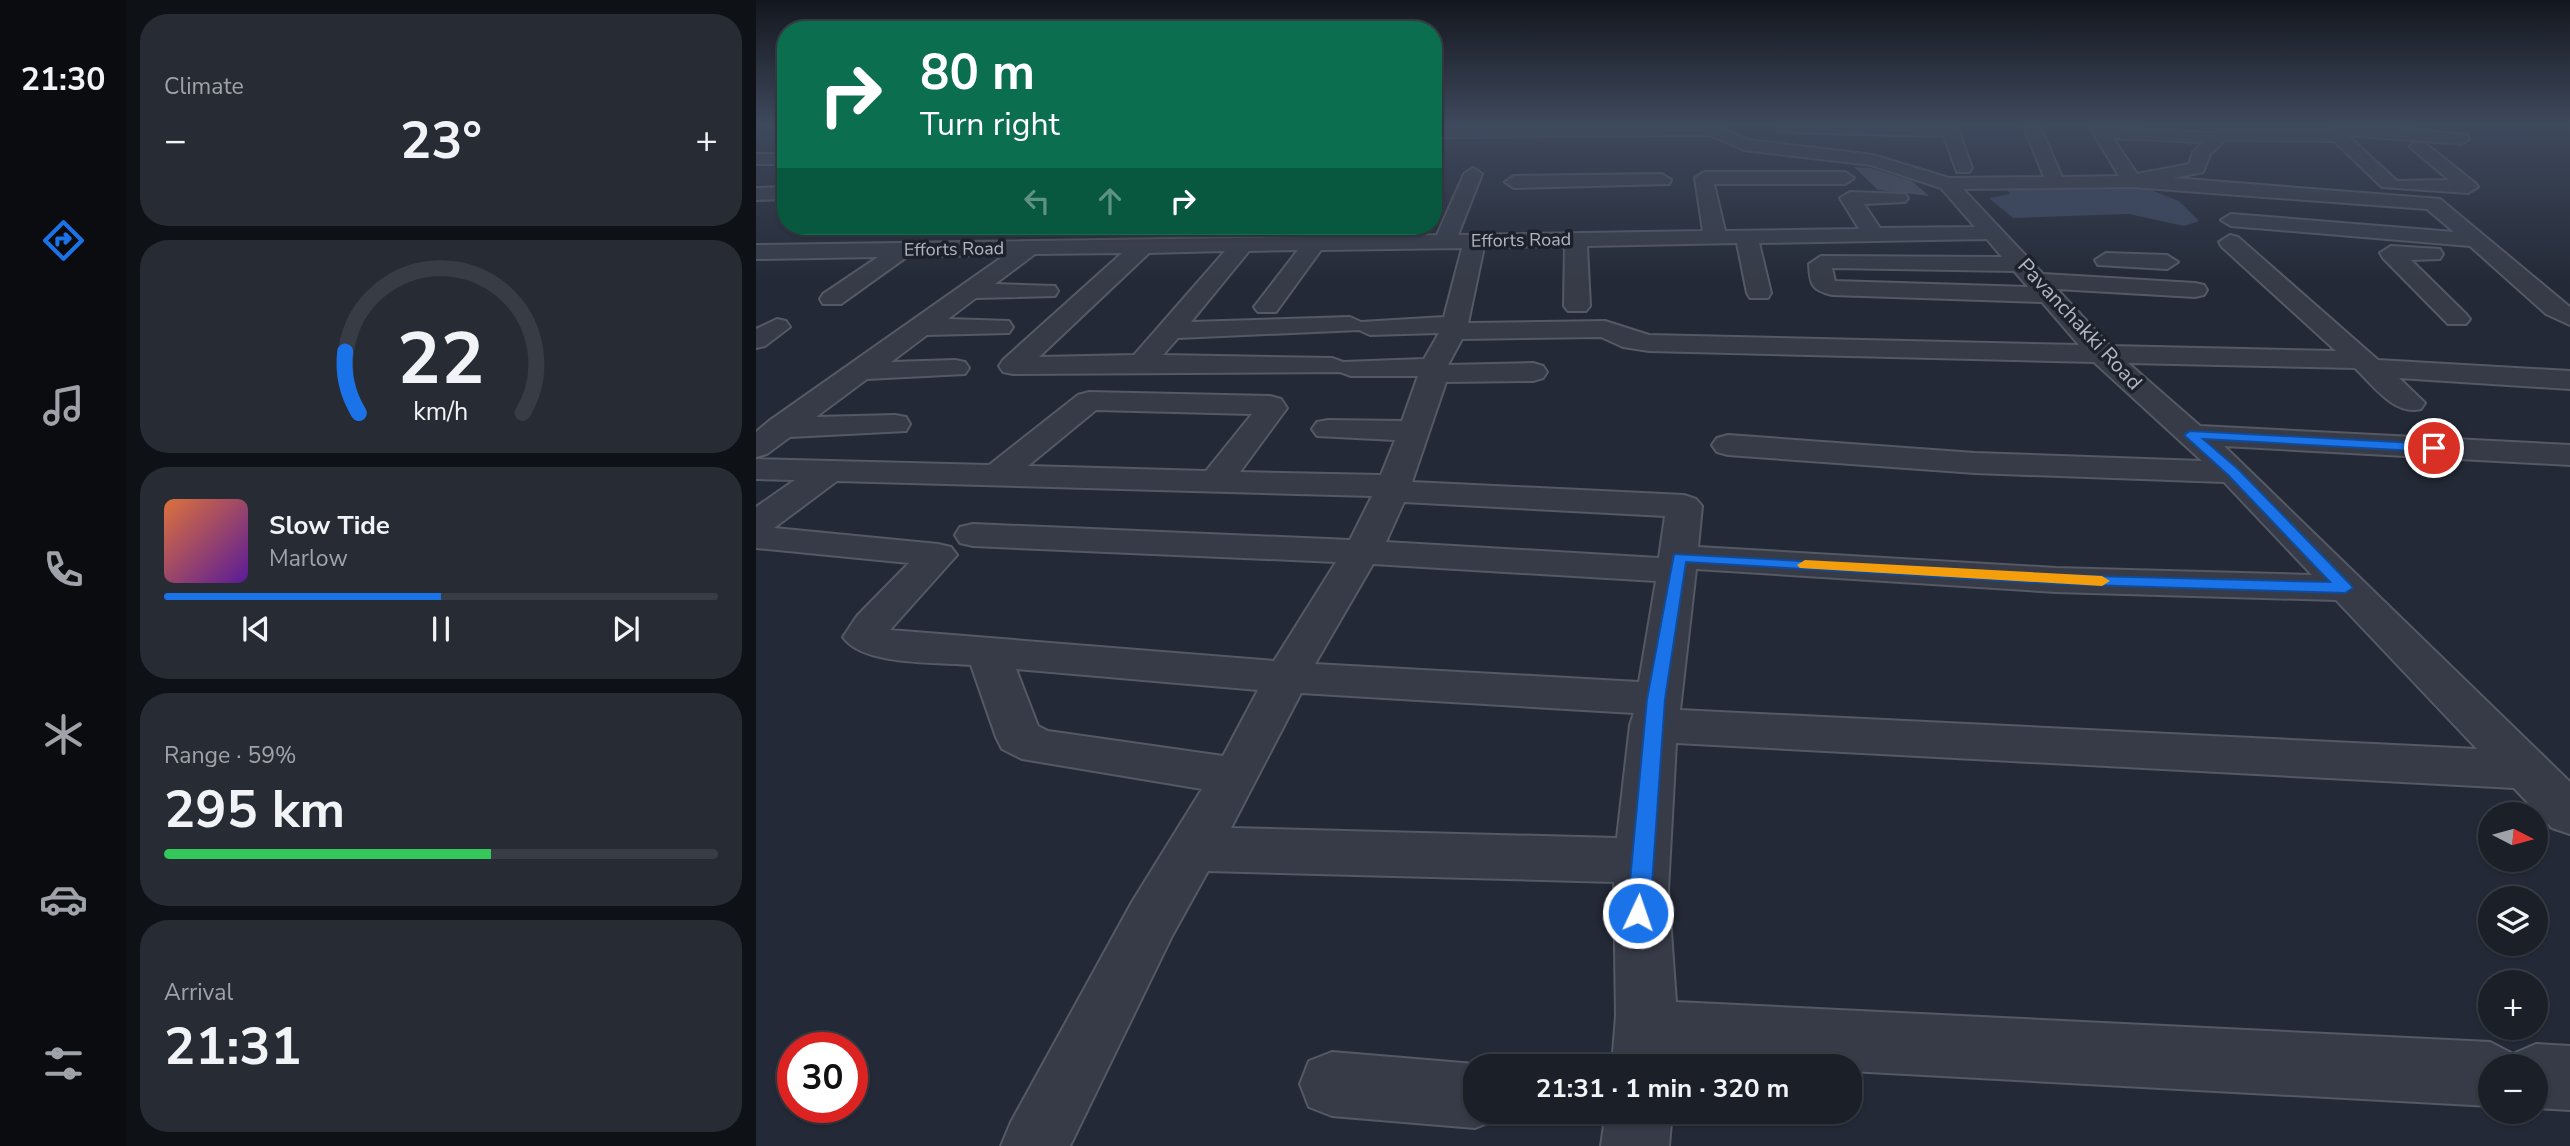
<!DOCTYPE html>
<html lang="en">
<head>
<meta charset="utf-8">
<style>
  body { margin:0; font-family:"Nunito Sans",sans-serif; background:#272c34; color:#f1f3f6; height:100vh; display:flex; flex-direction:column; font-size:26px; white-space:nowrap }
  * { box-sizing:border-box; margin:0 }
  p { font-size:23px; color:#9fa2a8 }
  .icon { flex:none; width:38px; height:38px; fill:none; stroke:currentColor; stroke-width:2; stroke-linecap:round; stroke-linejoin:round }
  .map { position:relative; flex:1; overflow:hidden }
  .drawer { display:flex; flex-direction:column; gap:14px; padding:14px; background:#0e1116; width:630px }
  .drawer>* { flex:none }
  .banner { position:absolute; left:21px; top:21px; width:665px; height:214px; border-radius:28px; box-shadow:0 2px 5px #0004,0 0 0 2px #383d45; background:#0b6e4f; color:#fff; overflow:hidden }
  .needle { width:46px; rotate:96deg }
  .tools { position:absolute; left:1722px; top:802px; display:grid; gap:14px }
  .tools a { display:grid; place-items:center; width:70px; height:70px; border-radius:50%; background:#1a1f28; box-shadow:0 2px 5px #0004,0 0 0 2px #383d45; font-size:35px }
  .speed { position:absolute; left:21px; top:1032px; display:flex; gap:14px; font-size:35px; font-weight:700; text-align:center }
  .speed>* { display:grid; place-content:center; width:91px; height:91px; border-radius:50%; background:#1a1f28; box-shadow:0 2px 5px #0004,0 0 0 2px #383d45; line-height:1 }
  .speed .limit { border:10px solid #d22; background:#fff; color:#111 }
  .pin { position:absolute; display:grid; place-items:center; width:60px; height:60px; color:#fff; margin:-30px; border:4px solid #fff; border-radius:50%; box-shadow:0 2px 7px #0007 }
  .me { position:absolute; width:77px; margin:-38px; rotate:3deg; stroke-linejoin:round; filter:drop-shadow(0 0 5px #0008) }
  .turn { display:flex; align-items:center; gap:24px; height:147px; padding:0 28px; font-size:32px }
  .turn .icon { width:91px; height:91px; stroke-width:2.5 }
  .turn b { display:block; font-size:49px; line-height:60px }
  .lanes { display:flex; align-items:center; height:66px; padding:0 28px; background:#0003; justify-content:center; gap:35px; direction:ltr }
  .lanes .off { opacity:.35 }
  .big { font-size:52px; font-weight:700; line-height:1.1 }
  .drawer .card { flex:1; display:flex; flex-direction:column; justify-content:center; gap:10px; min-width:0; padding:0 24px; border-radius:28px; background:#272c34 }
  .drawer .dial { align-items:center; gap:0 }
  .dial svg { height:182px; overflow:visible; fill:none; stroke:#383d45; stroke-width:7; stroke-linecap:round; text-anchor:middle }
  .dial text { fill:#f1f3f6; stroke:none }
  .song { display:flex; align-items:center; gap:21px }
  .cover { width:84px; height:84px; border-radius:10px; background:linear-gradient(135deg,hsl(20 70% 55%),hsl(270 70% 35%)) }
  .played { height:7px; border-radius:4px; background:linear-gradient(90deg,#1a73e8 50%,#383d45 50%) }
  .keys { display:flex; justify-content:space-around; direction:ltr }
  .heat { display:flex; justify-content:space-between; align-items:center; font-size:38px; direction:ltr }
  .charge { height:10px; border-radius:5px; background:linear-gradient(90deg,#34c759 59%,#383d45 0) }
  .trip { position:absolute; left:707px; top:1054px; width:399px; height:70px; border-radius:28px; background:#1a1f28; box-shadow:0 2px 5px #0004,0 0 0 2px #383d45; font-weight:700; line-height:70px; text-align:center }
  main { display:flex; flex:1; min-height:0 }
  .dock { display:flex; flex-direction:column; width:126px; justify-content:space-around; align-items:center; background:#0a0c10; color:#9fa2a8 }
  .dock .icon { width:49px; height:49px }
  .dock .active { color:#1a73e8 }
  .dock b { font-size:32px; color:#f1f3f6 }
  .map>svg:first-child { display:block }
</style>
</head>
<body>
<main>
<nav class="dock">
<b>21:30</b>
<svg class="icon active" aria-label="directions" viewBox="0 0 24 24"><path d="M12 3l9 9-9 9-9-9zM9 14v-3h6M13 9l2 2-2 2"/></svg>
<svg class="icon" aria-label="music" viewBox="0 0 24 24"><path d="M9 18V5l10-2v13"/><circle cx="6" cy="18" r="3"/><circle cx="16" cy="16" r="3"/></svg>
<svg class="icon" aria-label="phone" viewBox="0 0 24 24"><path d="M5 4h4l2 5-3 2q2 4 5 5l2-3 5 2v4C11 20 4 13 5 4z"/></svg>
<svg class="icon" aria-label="climate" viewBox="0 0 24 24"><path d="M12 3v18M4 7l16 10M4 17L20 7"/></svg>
<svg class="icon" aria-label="car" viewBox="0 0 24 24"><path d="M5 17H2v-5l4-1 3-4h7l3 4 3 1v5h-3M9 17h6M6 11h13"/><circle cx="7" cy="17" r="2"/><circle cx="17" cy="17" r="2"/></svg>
<svg class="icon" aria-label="filters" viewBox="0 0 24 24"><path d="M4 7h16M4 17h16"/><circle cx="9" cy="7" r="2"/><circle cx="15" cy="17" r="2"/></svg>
</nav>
<section class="drawer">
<div class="card"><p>Climate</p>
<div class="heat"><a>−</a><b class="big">23°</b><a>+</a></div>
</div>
<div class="card dial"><svg viewBox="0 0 100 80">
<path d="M14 69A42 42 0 1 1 86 69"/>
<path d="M14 69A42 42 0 0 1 8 42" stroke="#1a73e8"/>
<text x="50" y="56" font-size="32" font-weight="700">22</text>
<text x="50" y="72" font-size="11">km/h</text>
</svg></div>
<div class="card">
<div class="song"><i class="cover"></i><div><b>Slow Tide</b><p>Marlow</p></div></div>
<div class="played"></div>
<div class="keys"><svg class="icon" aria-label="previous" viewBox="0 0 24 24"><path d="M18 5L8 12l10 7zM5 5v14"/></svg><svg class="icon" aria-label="pause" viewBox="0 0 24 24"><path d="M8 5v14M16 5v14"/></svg><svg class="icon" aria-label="next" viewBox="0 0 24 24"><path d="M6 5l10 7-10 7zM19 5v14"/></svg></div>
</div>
<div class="card"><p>Range · 59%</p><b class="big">295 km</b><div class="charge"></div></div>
<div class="card"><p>Arrival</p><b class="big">21:31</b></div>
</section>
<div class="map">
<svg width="1814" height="1146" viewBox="0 0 1814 1146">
  <rect width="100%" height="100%" fill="#232936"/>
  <path fill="#3a465e" d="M1379 184 1423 201 1443 221 1428 226 1373 214 1257 218 1233 198 1254 194 1248 186Z"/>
  <path fill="#4a5060" d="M1098 167 1115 168 1156 181 1173 196 1122 190Z"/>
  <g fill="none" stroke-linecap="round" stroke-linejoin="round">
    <defs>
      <path id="minor" d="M949 124H965V128L992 140 1117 155 1193 178 1288 177 1267 124H1283L1306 177 1363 176 1332 124H1348L1351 128 1458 133 1465 130 1577 131 1583 124H1599L1711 135 1713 139 1705 144 1591 135 1641 181 1693 180 1654 147 1657 143H1669L1719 183 1722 187 1712 193 1626 187 1578 141 1469 140 1454 154 1447 172 1417 178 1684 199 1814 307V325L1790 314 1714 246 1475 226 1465 220 1475 214 1698 232 1671 209 1376 187 1207 189 1287 274 1439 283 1448 285 1451 290 1448 295 1439 297 1301 289 1354 346 1580 351 1466 247 1463 242 1474 235 1482 237 1622 360 1814 371V389L1643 378 1669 403 1665 409C1638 416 1617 385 1599 368L1372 363 1444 426 1814 445V465L1468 446 1814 782V834L1796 828 1758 788 920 743 912 890 920 1002 1734 1042 1757 1054 1780 1044 1814 1046V1110L1780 1108V1066H1734V1106L1094 1071V1066L920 1061V1066H856L860 1016 858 882 452 871 416 936 314 1146H245L255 1122 376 902 446 789 266 759 246 749 240 737 215 665C182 662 106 666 87 637L101 616 153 563 0 548V507L39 480 0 479V459L233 465 322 395 333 392 514 396 525 399 531 408 484 472 625 475 639 440 561 436 556 429 561 422 572 420 646 421 662 376H595L584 372 257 374 247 372 243 366 247 360 366 253 279 254 239 284 299 286 302 291 299 296 220 298 192 319 253 321 257 327 253 333 171 335 135 362 199 360 209 362 213 368 209 374 111 379 60 417 139 415 150 417 154 424 150 431 34 437 11 454 0 457V432L13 421 249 255 152 256 85 304H67L64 299 67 294 122 257 0 259V245L681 235 708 174 717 168 726 174 702 235 947 231 939 178 948 172H1089L1098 178 1089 184H958L969 231 1103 229 1084 198 1094 192 1149 194 1152 198 1149 202 1108 204 1124 228 1219 227 1185 188 1115 165 988 150 954 135 677 137V127ZM1357 138 1447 142 1437 152 1433 164 1381 174ZM1231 239 1246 257 1065 256 1053 264C1054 284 1055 290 1076 295L1286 302 1323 345 893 335 849 321 712 323 728 247 809 246 808 306 812 311H830L834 306 831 246 981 243 991 293 994 298H1012L1015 293 1003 243ZM706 248 688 317 605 322 594 317 435 322 493 251 542 250 498 307 502 312H520L565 250ZM469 251 378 355 283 357 393 253ZM1076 268 1258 271 1272 287 1079 281ZM603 330 614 335 683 333 668 359 587 362 576 358 407 355 422 338ZM845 337 867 347 893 351 1338 362 1446 461 1219 453 972 435 961 438 956 445 961 452 972 455 1219 473 1468 482 1556 575 1300 568 942 547 946 506 940 499 928 495 656 482 690 382 777 381 787 378 791 372 787 366 777 363 692 365 706 339ZM340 410 496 414 450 471 272 466ZM81 481 616 496 594 540 217 524 204 527 199 535 204 543 217 546 580 562 518 661 134 630 201 555 195 547 182 544 18 528ZM648 502 909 516 903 558 630 542ZM617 564 900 581 883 682 559 664ZM940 569 1300 592 1580 600 1721 749 924 710ZM260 669 502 690 467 756 292 731 282 726ZM545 693 878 713 874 725 861 838 475 828Z
        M1029 124 1195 126 1203 131 1216 168 1213 172H1201L1188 136 1023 132 1021 129Z
        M0 154H30V164H0Z
        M906 174 915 180 913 184 758 188 749 182 758 176Z
        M30 187V199L0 200V188Z
        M1635 246 1684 249 1687 254 1684 259 1655 260 1710 314 1714 319 1710 324H1692L1627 258 1624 253Z
        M1350 253 1411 255 1422 262 1411 269 1342 265 1339 260Z
        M21 319 30 321 34 327 9 346 0 348V329Z
        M576 1052 719 1064 724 1066H719V1111H745L742 1119 719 1128 576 1116 553 1107 544 1084 553 1061Z
        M850 1111H916L913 1146H845Z"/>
    </defs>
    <use href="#minor" stroke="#545964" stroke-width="4"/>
    <use href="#minor" fill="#363b47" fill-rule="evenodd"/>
  </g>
  <linearGradient id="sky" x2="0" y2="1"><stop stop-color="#13171e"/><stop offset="0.44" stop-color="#3f495d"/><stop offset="1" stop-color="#3f495d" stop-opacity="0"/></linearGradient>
  <rect width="1814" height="284" fill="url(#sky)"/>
  <path fill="#1a73e8" stroke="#114b97" stroke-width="2" d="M1434 431 1678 444 1685 448 1678 452 1447 439 1482 469 1594 584 1597 588 1589 593 1300 584 930 562 909 699 894 913 890 920 882 923 874 920 871 913 891 699 918 554 1300 575 1574 582 1472 475 1430 437 1428 435Z"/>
  <path fill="#f59e0b" d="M1049 560 1346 576 1354 581 1346 586 1044 568 1041 565Z"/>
  <g text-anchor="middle" stroke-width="7" stroke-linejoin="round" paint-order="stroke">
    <g font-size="18" fill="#b1b6c3" stroke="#1c212b">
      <text transform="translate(765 240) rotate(-1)" y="6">Efforts Road</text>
      <text transform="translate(198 249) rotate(-1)" y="6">Efforts Road</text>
    </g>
    <g font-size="21" fill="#b1b6c3" stroke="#1c212b">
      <text transform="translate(1324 324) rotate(47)" y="7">Pavanchakki Road</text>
    </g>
  </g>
</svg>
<div class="tools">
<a><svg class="needle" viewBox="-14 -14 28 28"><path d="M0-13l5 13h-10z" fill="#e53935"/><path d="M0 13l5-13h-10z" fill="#9fa2a8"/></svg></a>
<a><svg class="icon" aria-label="layers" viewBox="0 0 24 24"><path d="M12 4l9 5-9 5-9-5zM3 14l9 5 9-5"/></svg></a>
<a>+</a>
<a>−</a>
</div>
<div class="speed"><div class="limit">30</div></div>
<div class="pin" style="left:1678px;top:448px;background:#d93025"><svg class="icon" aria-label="arrive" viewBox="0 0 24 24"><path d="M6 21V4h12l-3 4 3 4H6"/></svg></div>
<svg class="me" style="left:882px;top:913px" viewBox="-20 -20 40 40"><circle r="17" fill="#1a73e8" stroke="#fff" stroke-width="3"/><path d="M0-11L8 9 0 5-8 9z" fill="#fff"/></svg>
<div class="trip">21:31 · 1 min · 320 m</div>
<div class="banner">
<div class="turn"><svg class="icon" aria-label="right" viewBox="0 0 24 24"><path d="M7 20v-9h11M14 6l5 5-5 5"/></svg><div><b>80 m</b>Turn right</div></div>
<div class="lanes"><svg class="icon off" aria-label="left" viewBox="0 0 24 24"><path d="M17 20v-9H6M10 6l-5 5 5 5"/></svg><svg class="icon off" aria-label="ahead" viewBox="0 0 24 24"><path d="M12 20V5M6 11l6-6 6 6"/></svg><svg class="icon" aria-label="right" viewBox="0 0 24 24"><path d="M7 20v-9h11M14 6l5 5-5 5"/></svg></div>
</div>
</div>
</main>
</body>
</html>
